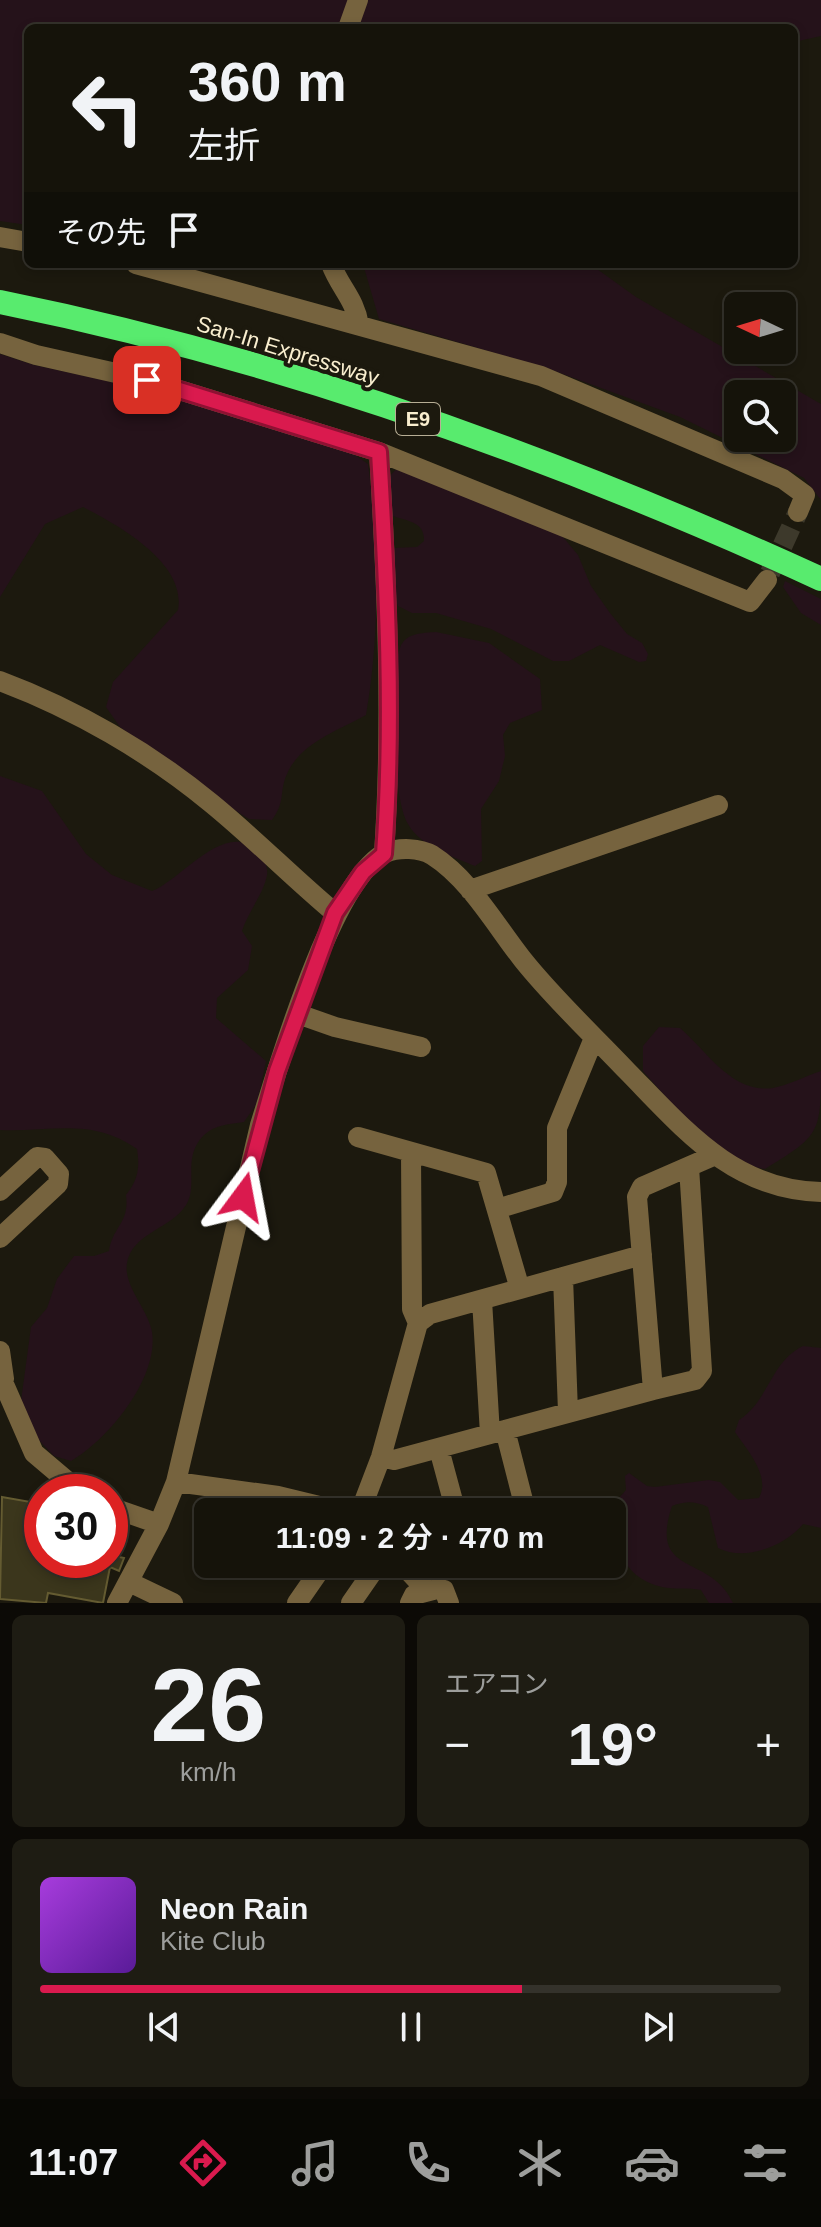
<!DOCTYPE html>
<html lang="ja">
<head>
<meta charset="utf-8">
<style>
  body { margin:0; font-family:Arial,"Noto Sans JP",sans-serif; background:#1e1c13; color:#f1f3f6; height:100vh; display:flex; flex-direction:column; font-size:30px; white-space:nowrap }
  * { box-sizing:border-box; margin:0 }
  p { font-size:26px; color:#9d9e9c }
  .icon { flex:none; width:44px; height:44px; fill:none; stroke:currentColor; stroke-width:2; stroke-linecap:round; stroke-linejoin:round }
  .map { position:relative; height:1603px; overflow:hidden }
  .details { display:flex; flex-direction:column; gap:12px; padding:12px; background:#0c0a06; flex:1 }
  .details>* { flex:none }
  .guide { position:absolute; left:24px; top:24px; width:774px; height:244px; border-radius:12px; box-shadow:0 4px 12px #0003,0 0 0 2px #34322b; background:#15130a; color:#f1f3f6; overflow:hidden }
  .needle { width:52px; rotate:274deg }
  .buttons { position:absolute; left:724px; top:292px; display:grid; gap:16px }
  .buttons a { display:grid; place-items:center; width:72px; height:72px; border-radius:12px; background:#15130a; box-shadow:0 4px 12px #0003,0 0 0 2px #34322b; font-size:40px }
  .speed { position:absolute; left:24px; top:1474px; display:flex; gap:16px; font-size:40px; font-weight:700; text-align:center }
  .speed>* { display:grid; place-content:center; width:104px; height:104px; border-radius:50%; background:#15130a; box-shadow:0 4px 12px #0003,0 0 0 2px #34322b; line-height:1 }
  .speed .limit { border:12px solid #d22; background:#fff; color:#111 }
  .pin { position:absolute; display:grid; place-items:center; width:68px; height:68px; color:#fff; margin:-34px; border-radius:16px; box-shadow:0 4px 12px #0006 }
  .me { position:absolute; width:88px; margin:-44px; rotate:13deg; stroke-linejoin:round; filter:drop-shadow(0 0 6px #0008) }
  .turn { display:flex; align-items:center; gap:28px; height:168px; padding:0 32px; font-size:36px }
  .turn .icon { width:104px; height:104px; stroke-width:2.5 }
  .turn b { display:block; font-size:56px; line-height:68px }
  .then { display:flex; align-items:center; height:76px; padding:0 32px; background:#0003; gap:16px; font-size:30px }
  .big { font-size:60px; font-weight:600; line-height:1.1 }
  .details .card { flex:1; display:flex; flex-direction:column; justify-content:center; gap:12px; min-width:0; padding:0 28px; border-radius:12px; background:#1e1c13 }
  .details .dial { align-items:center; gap:0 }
  .dial b { font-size:104px; line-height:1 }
  .song { display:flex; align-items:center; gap:24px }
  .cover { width:96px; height:96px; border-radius:12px; background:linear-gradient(135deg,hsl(280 70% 55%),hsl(270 70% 35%)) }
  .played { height:8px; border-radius:4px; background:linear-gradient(90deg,#da1a4e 65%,#34322b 65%) }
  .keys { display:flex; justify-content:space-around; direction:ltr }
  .heat { display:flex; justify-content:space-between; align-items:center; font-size:44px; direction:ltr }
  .details .tiles { flex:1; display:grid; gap:12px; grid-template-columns:1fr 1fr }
  .card:last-child { grid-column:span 2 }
  .trip { position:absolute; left:194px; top:1498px; width:432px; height:80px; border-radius:12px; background:#15130a; box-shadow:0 4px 12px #0003,0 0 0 2px #34322b; font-weight:600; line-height:80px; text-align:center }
  .dock { display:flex; height:128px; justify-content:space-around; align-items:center; background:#080804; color:#9d9e9c }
  .dock .icon { width:56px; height:56px }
  .dock .on { color:#da1a4e }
  .dock b { font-size:36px; color:#f1f3f6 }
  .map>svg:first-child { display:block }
</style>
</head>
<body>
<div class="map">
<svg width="821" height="1603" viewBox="0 0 821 1603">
  <rect width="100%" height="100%" fill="#1c190e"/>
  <path fill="#25121a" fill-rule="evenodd" d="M0 0H821V36L794 42V28H28V225L0 221Z
    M363 264H590L636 297 821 404V500L804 478 680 417 552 370 379 319ZM738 394H782V438H738Z
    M0 354 34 365 177 396 345 448 368 464C379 545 380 635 366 715 339 730 300 743 287 774 279 791 286 801 272 820L249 819 212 796 120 727 106 707 113 682 178 610C187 563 118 525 83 507L45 524 0 597Z
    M400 467 558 531 578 555 591 586 610 613 627 634 642 643 648 654 646 661 639 662 600 645 569 661H553L491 629 436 613H412L398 606 392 595 393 548 417 547 424 541C425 522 408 521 392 516 388 496 380 479 400 467Z
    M785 581 821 599V625L801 613 783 587Z
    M436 632 489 643 540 679 542 710 510 723 503 735 505 756 499 781 481 809 482 861 475 866C452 856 421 847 408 824 392 799 389 676 400 648 405 633 422 633 436 632Z
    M0 776 42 791 86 854 112 875 152 891C180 881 228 816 258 853 264 860 268 865 267 875 264 893 248 912 242 931L252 946 248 970 217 998 216 1018 266 1061 257 1103 244 1122C230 1124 214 1125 204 1135 181 1158 199 1184 186 1205 171 1229 132 1233 127 1263 123 1286 148 1309 152 1332 159 1378 108 1440 71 1461L54 1456 35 1436 21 1401 31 1327 47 1308 57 1279 74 1256H94L109 1251C112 1227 130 1223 126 1195 138 1180 140 1168 137 1149 92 1117 51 1132 0 1130Z
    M659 1027 680 1028C707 1051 732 1094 773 1088 789 1085 806 1076 821 1071 821 1134 819 1136 765 1169L748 1166 693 1128 643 1071V1046Z
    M803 1346 821 1348V1528L803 1524C785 1546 745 1562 718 1548L708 1507C694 1501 686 1501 672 1506 648 1578 711 1553 733 1603H709L701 1590C688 1587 674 1590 662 1587 619 1577 615 1541 611 1507L626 1490 625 1476 629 1473 647 1486 655 1487 709 1480 720 1482 738 1500 759 1498C771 1476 747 1450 735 1432L739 1420C769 1401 770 1362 803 1346Z"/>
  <path fill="#3b361c" stroke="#645b31" stroke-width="2" d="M2 1497 42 1504V1560H110V1555L124 1558 119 1571 110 1567 103 1603 48 1593 46 1603 0 1599Z"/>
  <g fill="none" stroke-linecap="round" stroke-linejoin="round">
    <path stroke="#3d392b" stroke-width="20" stroke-dasharray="20 10" stroke-linecap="butt" d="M770 573 798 512"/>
    <path stroke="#76633e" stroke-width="20" d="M348 28 358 0
      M0 237 28 242
      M136 264 541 376 783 479 805 495 798 512
      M331 264C340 288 355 299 359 325
      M0 343 36 355 147 380 379 452 750 602 767 580
      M379 452C387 586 393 720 384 854
      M0 681C75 709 149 752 211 803 254 838 293 878 335 913
      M470 890 718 805
      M298 1014 335 1027 421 1047
      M358 1137 486 1173 520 1289
      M411 1153 412 1309 418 1323
      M0 1191 37 1157 45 1158 59 1174 58 1184 0 1238
      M497 1209 553 1192 557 1182V1128L594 1038
      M563 1277 568 1412
      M482 1300 490 1434
      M0 1351 4 1379
      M0 1375 34 1453 80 1492
      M653 1390 695 1380 702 1371 689 1167
      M505 1430 526 1512
      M439 1449 456 1512
      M381 1457 394 1460 653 1390 637 1197 642 1187 713 1156
      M176 1482 278 1496 344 1512
      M110 1507 159 1524
      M360 1512 381 1457 418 1323 430 1314 642 1255
      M402 1564 427 1591
      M129 1582 173 1603
      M117 1603 159 1524 176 1482 260 1125C279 1065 332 880 385 853 399 847 420 848 432 855 470 879 496 926 523 960 555 1000 592 1034 627 1071 684 1129 733 1190 821 1192
      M297 1603 324 1564
      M351 1603 378 1564
      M410 1603 414 1595 437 1589 444 1590 449 1603"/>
    <path stroke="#58eb6e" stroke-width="24" d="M0 302C283 359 559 459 821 579"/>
  </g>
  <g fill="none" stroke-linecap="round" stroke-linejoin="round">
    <defs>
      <path id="route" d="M147 380 379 452C387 586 394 720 384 854L363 872 335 913 277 1071 243 1197"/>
    </defs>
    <use href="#route" stroke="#8e1133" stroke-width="20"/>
    <use href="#route" stroke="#da1a4e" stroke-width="14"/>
  </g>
  <g text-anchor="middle" stroke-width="8" stroke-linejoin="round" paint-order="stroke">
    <rect fill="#1c190e" stroke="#b7ae95" stroke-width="2" x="396" y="403" width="44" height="32" rx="6"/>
    <g font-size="20" font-weight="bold" fill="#f9eecf">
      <text x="418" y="426">E9</text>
    </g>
    <g font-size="22" fill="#f9eecf" stroke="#1c190e">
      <text transform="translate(288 350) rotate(17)" y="8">San-In Expressway</text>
    </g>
  </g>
</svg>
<div class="buttons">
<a><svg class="needle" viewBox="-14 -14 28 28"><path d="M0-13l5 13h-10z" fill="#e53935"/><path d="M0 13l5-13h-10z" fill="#9d9e9c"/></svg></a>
<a><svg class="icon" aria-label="search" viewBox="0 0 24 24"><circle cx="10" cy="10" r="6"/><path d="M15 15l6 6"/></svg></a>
</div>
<div class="speed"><div class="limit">30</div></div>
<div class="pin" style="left:147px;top:380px;background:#d93025"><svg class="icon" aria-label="arrive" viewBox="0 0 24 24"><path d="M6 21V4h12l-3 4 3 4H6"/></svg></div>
<svg class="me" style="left:243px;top:1197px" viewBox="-20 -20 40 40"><path d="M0-17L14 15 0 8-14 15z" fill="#da1a4e" stroke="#fff" stroke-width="4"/></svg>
<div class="trip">11:09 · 2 分 · 470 m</div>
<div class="guide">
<div class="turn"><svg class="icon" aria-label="left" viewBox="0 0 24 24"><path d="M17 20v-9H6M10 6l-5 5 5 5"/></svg><div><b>360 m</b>左折</div></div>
<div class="then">その先<svg class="icon" aria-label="arrive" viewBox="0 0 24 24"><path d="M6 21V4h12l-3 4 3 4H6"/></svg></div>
</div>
</div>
<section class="details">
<div class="tiles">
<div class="card dial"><b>26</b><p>km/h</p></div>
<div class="card"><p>エアコン</p>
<div class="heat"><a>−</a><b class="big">19°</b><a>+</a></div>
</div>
<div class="card">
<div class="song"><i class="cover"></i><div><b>Neon Rain</b><p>Kite Club</p></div></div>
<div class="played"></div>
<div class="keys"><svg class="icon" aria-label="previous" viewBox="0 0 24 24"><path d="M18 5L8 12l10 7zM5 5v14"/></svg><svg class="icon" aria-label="pause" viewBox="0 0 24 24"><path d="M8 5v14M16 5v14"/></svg><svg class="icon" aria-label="next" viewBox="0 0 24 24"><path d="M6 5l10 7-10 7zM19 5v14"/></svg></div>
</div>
</div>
</section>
<nav class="dock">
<b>11:07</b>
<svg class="icon on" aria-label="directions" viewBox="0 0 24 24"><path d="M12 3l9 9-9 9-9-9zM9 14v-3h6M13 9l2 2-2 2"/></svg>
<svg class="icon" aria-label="music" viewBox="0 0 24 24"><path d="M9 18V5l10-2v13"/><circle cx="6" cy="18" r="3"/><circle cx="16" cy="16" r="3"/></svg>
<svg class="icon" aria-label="phone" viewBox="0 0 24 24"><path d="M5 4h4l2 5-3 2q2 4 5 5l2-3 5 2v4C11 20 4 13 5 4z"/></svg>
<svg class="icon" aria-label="climate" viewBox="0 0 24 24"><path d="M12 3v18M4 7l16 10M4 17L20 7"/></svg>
<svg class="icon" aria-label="car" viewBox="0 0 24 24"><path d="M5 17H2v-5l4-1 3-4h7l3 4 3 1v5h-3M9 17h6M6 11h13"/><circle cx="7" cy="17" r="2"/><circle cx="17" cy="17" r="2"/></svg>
<svg class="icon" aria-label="filters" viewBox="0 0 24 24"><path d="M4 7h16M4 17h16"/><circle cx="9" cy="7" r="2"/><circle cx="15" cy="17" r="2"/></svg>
</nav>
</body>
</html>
